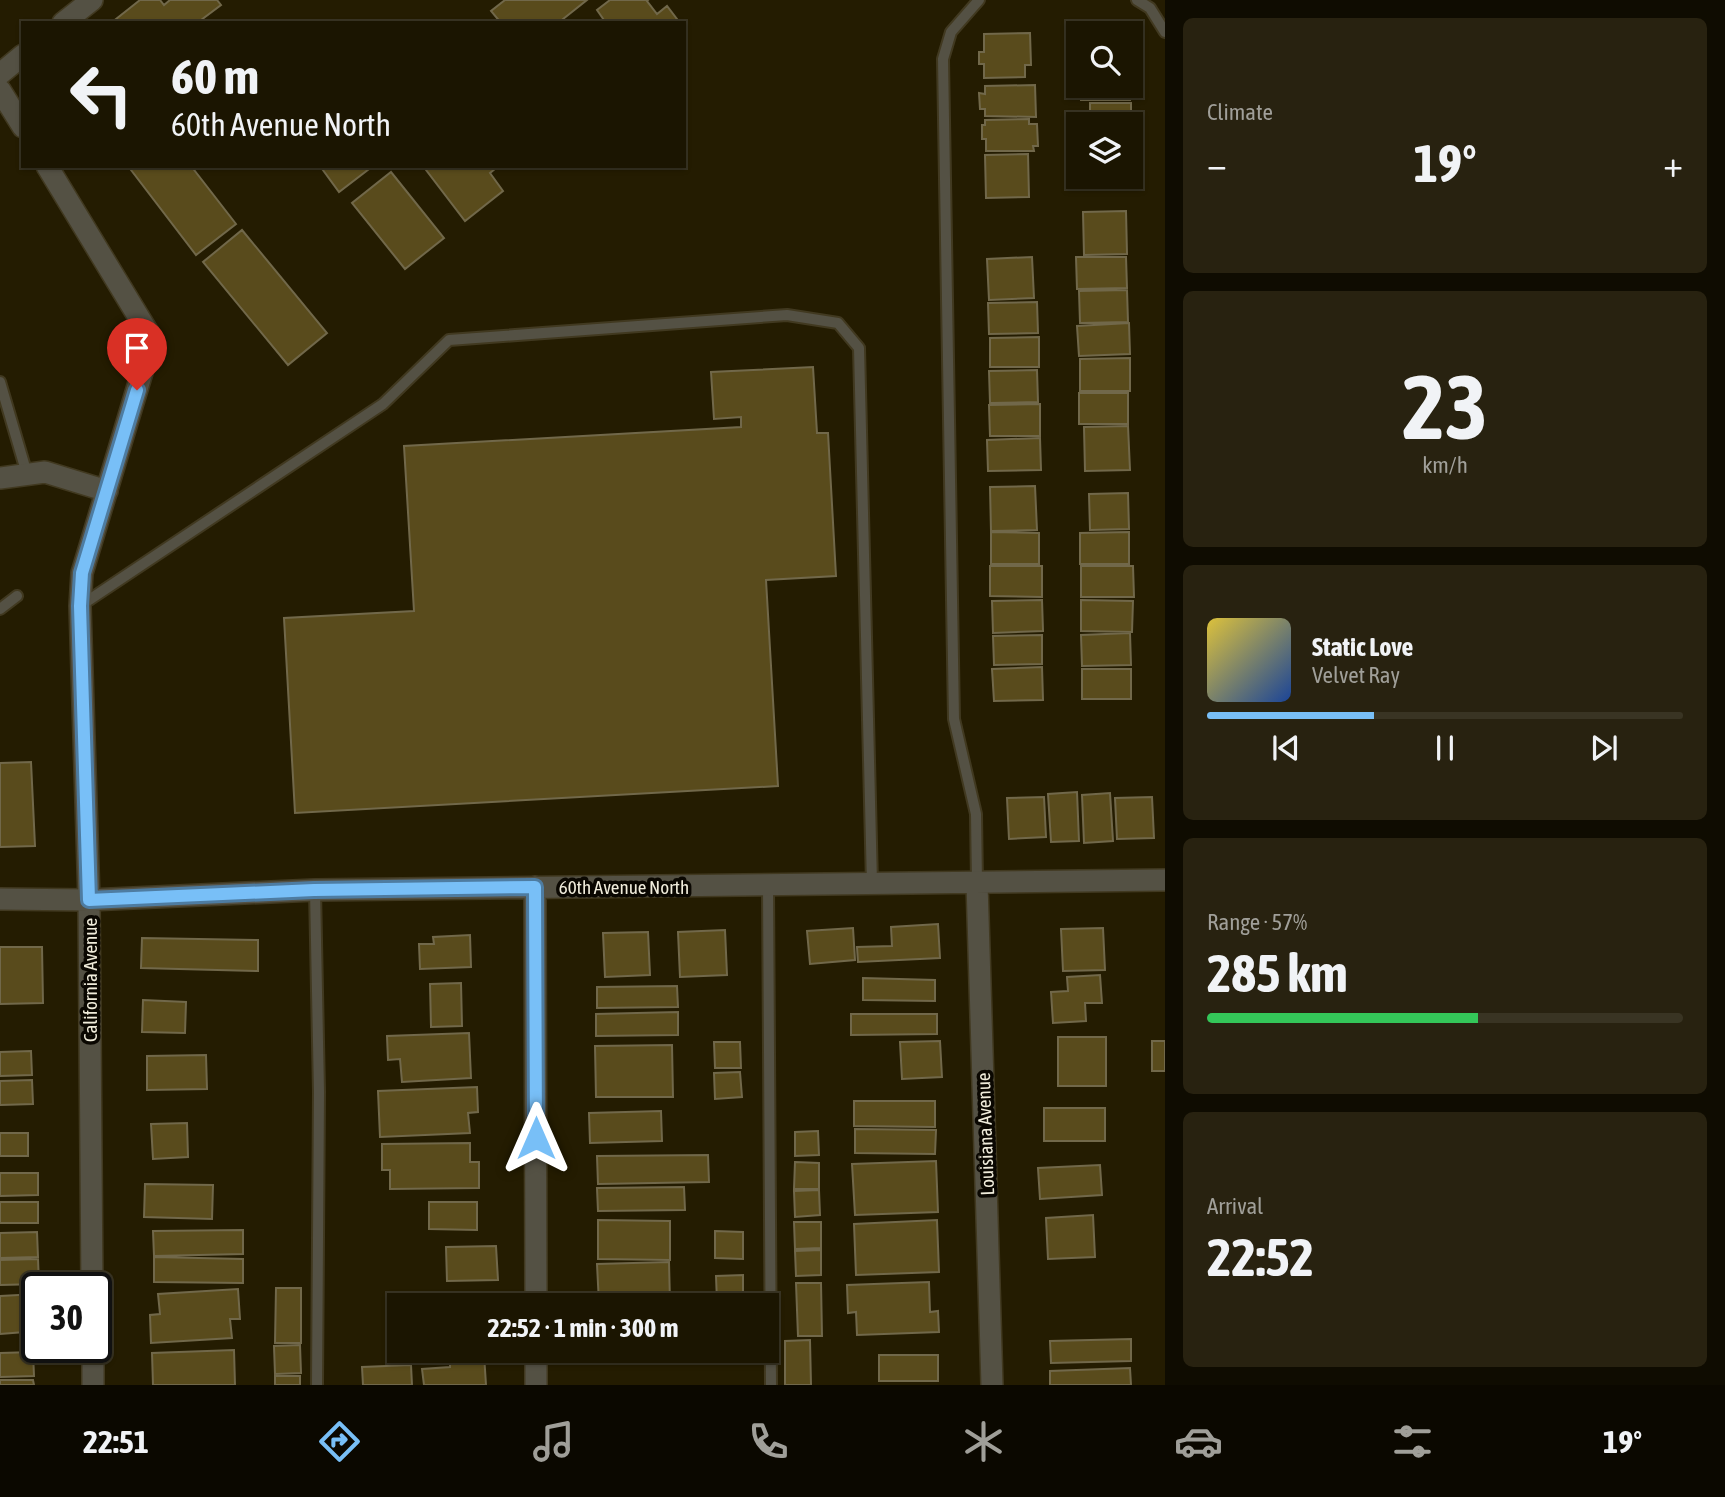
<!DOCTYPE html>
<html lang="en">
<head>
<meta charset="utf-8">
<style>
  body { margin:0; font-family:"Asap Condensed",sans-serif; background:#282210; color:#f1f3f6; height:100vh; display:flex; flex-direction:column; font-size:26px; white-space:nowrap }
  * { box-sizing:border-box; margin:0 }
  p { font-size:23px; color:#a09f99 }
  .icon { flex:none; width:38px; height:38px; fill:none; stroke:currentColor; stroke-width:2; stroke-linecap:round; stroke-linejoin:round }
  .map { position:relative; flex:1; overflow:hidden }
  .details { display:flex; flex-direction:column; gap:18px; padding:18px; background:#0f0c01; width:560px }
  .details>* { flex:none }
  .guide { position:absolute; left:21px; top:21px; width:665px; height:147px; border-radius:0px; box-shadow:0 2px 5px #0004,0 0 0 2px #393423; background:#1b1501; color:#f1f3f6; overflow:hidden }
  .tools { position:absolute; left:1066px; top:21px; display:grid; gap:14px }
  .tools a { display:grid; place-items:center; width:77px; height:77px; border-radius:0px; background:#1b1501; box-shadow:0 2px 5px #0004,0 0 0 2px #393423; font-size:35px }
  .speed { position:absolute; left:21px; top:1272px; display:flex; gap:14px; font-size:35px; font-weight:700; text-align:center }
  .speed>* { display:grid; place-content:center; width:91px; height:91px; border-radius:50%; background:#1b1501; box-shadow:0 2px 5px #0004,0 0 0 2px #393423; line-height:1 }
  .speed .limit { border:4px solid #111; border-radius:10px; background:#fff; color:#111 }
  .pin { position:absolute; display:grid; place-items:center; width:60px; height:60px; color:#fff; margin:-72px -30px; border-radius:50% 50% 50% 0; rotate:-45deg; box-shadow:0 0 7px #0007 }
  .pin .icon { rotate:45deg }
  .me { position:absolute; width:77px; margin:-38px; rotate:0deg; stroke-linejoin:round; filter:drop-shadow(0 0 5px #0008) }
  .turn { display:flex; align-items:center; gap:24px; height:147px; padding:0 35px; font-size:32px }
  .turn .icon { width:91px; height:91px; stroke-width:2.5 }
  .turn b { display:block; font-size:49px; line-height:60px }
  .big { font-size:52px; font-weight:700; line-height:1.1 }
  .details .tile { flex:1; display:flex; flex-direction:column; justify-content:center; gap:10px; min-width:0; padding:0 24px; border-radius:10px; background:#282210 }
  .details .dial { align-items:center; gap:0 }
  .dial b { font-size:91px; line-height:1 }
  .song { display:flex; align-items:center; gap:21px }
  .cover { width:84px; height:84px; border-radius:10px; background:linear-gradient(135deg,hsl(50 70% 55%),hsl(220 70% 35%)) }
  .played { height:7px; border-radius:4px; background:linear-gradient(90deg,#78bff7 35%,#393423 35%) }
  .keys { display:flex; justify-content:space-around; direction:ltr }
  .heat { display:flex; justify-content:space-between; align-items:center; font-size:38px; direction:ltr }
  .charge { height:10px; border-radius:5px; background:linear-gradient(90deg,#34c759 57%,#393423 0) }
  .trip { position:absolute; left:387px; top:1293px; width:392px; height:70px; border-radius:0px; background:#1b1501; box-shadow:0 2px 5px #0004,0 0 0 2px #393423; font-weight:700; line-height:70px; text-align:center }
  .tab-bar { display:flex; height:112px; justify-content:space-around; align-items:center; background:#0b0800; color:#a09f99 }
  .tab-bar .icon { width:49px; height:49px }
  .tab-bar .active { color:#78bff7 }
  .tab-bar b { font-size:32px; color:#f1f3f6 }
  main { display:flex; flex:1; min-height:0 }
  .map>svg:first-child { display:block }
</style>
</head>
<body>
<main>
<div class="map">
<svg width="1165" height="1385" viewBox="0 0 1165 1385">
  <rect width="100%" height="100%" fill="#241c01"/>
  <path fill="#594b1c" stroke="#71684a" stroke-width="2" d="M140 0H160L164 5 170 0H217L221 5 197 23H111Z
    M505 0H587L558 23H501L491 11Z
    M610 0H648L647 1 657 14 667 6 680 23H606L597 10Z
    M1084 23H1130V33H1084Z
    M1030 33 1031 65H1025V77L984 78V64H979V52H984V34Z
    M1130 78H1135V92H1130V100H1081V86H1130Z
    M1035 85 1036 117 985 116V109H980L979 93 985 94V86Z
    M1090 103H1131V116H1136V129H1131V147L1130 124H1084V116L1090 115Z
    M1029 119V124H1037L1038 146H1033L1034 151H986V139H982V125H985V120Z
    M1028 154 1029 197 986 198 985 155Z
    M128 166H191L236 224 196 255Z
    M320 166H373L339 192Z
    M423 166H494L495 169 490 173 503 191 465 221Z
    M391 172 444 238 405 269 352 203Z
    M1126 211 1127 254 1084 255 1083 212Z
    M242 230 327 333 288 365 203 262Z
    M1032 257 1034 298 989 300 987 259Z
    M1076 257H1126L1127 288 1077 289Z
    M1127 290 1128 322 1080 323 1079 291Z
    M1037 302 1038 333 989 334 988 303Z
    M1129 323 1130 354 1079 356 1077 326Z
    M1039 337V367H990V338Z
    M1130 358V391H1080V359Z
    M813 367 817 433H828L836 576 766 580 778 786 295 813 284 618 414 611 404 446 741 427V417L714 419 711 372Z
    M1037 370 1038 402 990 403 989 371Z
    M1079 393H1128V424H1079Z
    M1040 404V436H990L989 405Z
    M1128 426 1130 470 1085 471 1084 427Z
    M1040 438 1041 470 988 471 987 440Z
    M1035 486 1037 530 991 531 990 487Z
    M1128 493 1129 529 1090 530 1089 494Z
    M991 532 1039 533V564H991Z
    M1129 532V564H1080V533Z
    M990 566H1042V597L990 596Z
    M1081 566H1133L1134 597H1081Z
    M1042 600 1043 631 993 633 992 601Z
    M1081 600 1133 601 1132 632 1081 631Z
    M1130 633 1131 665 1082 666 1081 635Z
    M1042 635V664L994 665 993 636Z
    M1042 667 1043 700 994 701 992 669Z
    M1082 669H1131V699H1082Z
    M31 762 35 846 0 847V763Z
    M1077 792 1079 841 1051 842 1048 794Z
    M1110 793 1113 841 1084 843 1082 795Z
    M1044 797 1046 837 1009 839 1007 798Z
    M1152 797 1154 838 1117 839 1115 798Z
    M938 924 940 958 858 962 857 947 892 946 891 927Z
    M853 928 855 960 810 964 807 931Z
    M1103 928 1105 970 1063 971 1061 929Z
    M725 930 727 975 680 977 678 932Z
    M648 932 650 975 605 977 603 933Z
    M470 935 471 967 420 969 419 944H434L433 937Z
    M142 938 258 940V971L141 968Z
    M0 947H42L43 1003 0 1004Z
    M1100 975 1102 1003H1085L1086 1021 1053 1023 1051 992 1068 991 1067 977Z
    M863 978 935 980V1001L863 1000Z
    M461 983 462 1026 431 1027 430 984Z
    M677 986 678 1007 597 1008V987Z
    M143 1000 186 1002 185 1033 142 1032Z
    M678 1012V1035L596 1036V1014Z
    M851 1014H937V1034L851 1035Z
    M469 1033 471 1078 402 1082 400 1059 388 1060 387 1036Z
    M1058 1037H1106V1086H1058Z
    M940 1041 942 1077 902 1079 900 1042Z
    M1152 1041H1165V1071H1152Z
    M714 1042H740L741 1068H715Z
    M672 1045 673 1097H596L595 1046Z
    M31 1051 32 1075 0 1076V1052Z
    M206 1055 207 1089 147 1090V1056Z
    M740 1072 742 1097 715 1099 714 1073Z
    M32 1080 33 1104 0 1105V1081Z
    M477 1087 478 1112 468 1113 470 1133 380 1137 378 1091Z
    M854 1101H935V1127L854 1126Z
    M1044 1108H1105V1141H1044Z
    M661 1111 662 1141 590 1143 589 1113Z
    M187 1123 188 1157 153 1159 151 1124Z
    M855 1129 936 1130 935 1154 855 1153Z
    M818 1131 819 1155 795 1156V1132Z
    M0 1133H28V1156H0Z
    M470 1143V1162H479V1188L390 1189V1170H382V1144Z
    M708 1155 709 1182 598 1184 597 1156Z
    M936 1161 938 1212 855 1215 852 1164Z
    M795 1162 819 1163V1189H794Z
    M1100 1165 1102 1195 1040 1199 1038 1168Z
    M0 1173H38V1195L0 1196Z
    M145 1184 213 1185 212 1219 144 1217Z
    M684 1187 685 1210 598 1211 597 1188Z
    M819 1190 820 1215 795 1217 794 1191Z
    M0 1202H38V1223H0Z
    M429 1202H477V1230L429 1229Z
    M1093 1215 1095 1257 1048 1259 1046 1218Z
    M598 1220 670 1221V1260L598 1259Z
    M937 1220 939 1272 856 1275 854 1224Z
    M794 1222H821V1248L795 1249Z
    M243 1230V1254L154 1256 153 1231Z
    M715 1231 743 1232V1259L715 1258Z
    M37 1232 38 1257 0 1258V1233Z
    M496 1246 498 1280 447 1281 446 1247Z
    M821 1250V1275L796 1276 795 1251Z
    M154 1257 243 1259V1283L154 1282Z
    M38 1259 39 1284 0 1285V1260Z
    M669 1262 670 1302 599 1304 597 1264Z
    M743 1275V1301L717 1302 716 1276Z
    M929 1282 930 1312 938 1311 939 1332 857 1335 856 1312 848 1313 847 1285Z
    M796 1283H821L822 1336H798Z
    M276 1288H301V1343H275Z
    M238 1289 240 1319H230L232 1338 151 1343 150 1315 160 1314 158 1294Z
    M480 1293V1306H450L449 1294Z
    M37 1294V1331L0 1334V1296Z
    M1131 1339V1361L1051 1363 1050 1341Z
    M810 1340 811 1385H785V1341Z
    M300 1345 301 1373 275 1374 274 1346Z
    M234 1350 235 1385H153L152 1353Z
    M609 1351H695V1355L609 1360Z
    M33 1352 34 1376 0 1377V1353Z
    M484 1354 486 1385H424L422 1369 450 1367V1355Z
    M879 1355H938V1381H879Z
    M411 1365 412 1385H363L362 1367Z
    M1130 1368 1131 1385H1050V1371Z
    M275 1376H300V1385H275Z
    M0 1380H33L34 1385H0Z"/>
  <g fill="none" stroke-linecap="round" stroke-linejoin="round">
    <defs>
      <path id="service" d="M1137 0 1150 8 1165 32
        M0 382 27 474
        M80 606 383 404 449 340 787 315 838 323 859 348 872 884
        M0 609 17 596
        M977 883 976 814 954 719 943 59 951 32 979 0
        M768 886 771 1385
        M315 890 319 1092 317 1385"/>
      <path id="minor" d="M63 23 92 0
        M0 74 23 55
        M0 90 23 127
        M47 166 152 339 82 573 80 606 89 900 92 1288
        M0 478 45 472 107 491
        M977 883 992 1385
        M535 887 536 1306
        M0 899 89 900 315 890 1165 880
        M93 1348V1385
        M536 1351V1385"/>
    </defs>
    <use href="#service" stroke="#413920" stroke-width="14"/>
    <use href="#minor" stroke="#413920" stroke-width="24"/>
    <use href="#service" stroke="#545144" stroke-width="10"/>
    <use href="#minor" stroke="#545144" stroke-width="21"/>
  </g>
  <g fill="none" stroke-linecap="round" stroke-linejoin="round">
    <defs>
      <path id="route" d="M137 390 82 573 80 606 89 900 314 890 535 887 536 1138"/>
    </defs>
    <use href="#route" stroke="#4e7ca1" stroke-width="18"/>
    <use href="#route" stroke="#78bff7" stroke-width="12"/>
  </g>
  <g text-anchor="middle" stroke-width="7" stroke-linejoin="round" paint-order="stroke">
    <g font-size="19" fill="#f0ecdb" stroke="#0a0701">
      <text x="624" y="894">60th Avenue North</text>
      <text transform="translate(90 980) rotate(-90)" y="7">California Avenue</text>
      <text transform="translate(985 1134) rotate(-92)" y="7">Louisiana Avenue</text>
    </g>
  </g>
</svg>
<div class="tools">
<a><svg class="icon" aria-label="search" viewBox="0 0 24 24"><circle cx="10" cy="10" r="6"/><path d="M15 15l6 6"/></svg></a>
<a><svg class="icon" aria-label="layers" viewBox="0 0 24 24"><path d="M12 4l9 5-9 5-9-5zM3 14l9 5 9-5"/></svg></a>
</div>
<div class="speed"><div class="limit">30</div></div>
<div class="pin" style="left:137px;top:390px;background:#d93025"><svg class="icon" aria-label="arrive" viewBox="0 0 24 24"><path d="M6 21V4h12l-3 4 3 4H6"/></svg></div>
<svg class="me" style="left:536px;top:1138px" viewBox="-20 -20 40 40"><path d="M0-17L14 15 0 8-14 15z" fill="#78bff7" stroke="#fff" stroke-width="4"/></svg>
<div class="trip">22:52 · 1 min · 300 m</div>
<div class="guide">
<div class="turn"><svg class="icon" aria-label="left" viewBox="0 0 24 24"><path d="M17 20v-9H6M10 6l-5 5 5 5"/></svg><div><b>60 m</b>60th Avenue North</div></div>
</div>
</div>
<section class="details">
<div class="tile"><p>Climate</p>
<div class="heat"><a>−</a><b class="big">19°</b><a>+</a></div>
</div>
<div class="tile dial"><b>23</b><p>km/h</p></div>
<div class="tile">
<div class="song"><i class="cover"></i><div><b>Static Love</b><p>Velvet Ray</p></div></div>
<div class="played"></div>
<div class="keys"><svg class="icon" aria-label="previous" viewBox="0 0 24 24"><path d="M18 5L8 12l10 7zM5 5v14"/></svg><svg class="icon" aria-label="pause" viewBox="0 0 24 24"><path d="M8 5v14M16 5v14"/></svg><svg class="icon" aria-label="next" viewBox="0 0 24 24"><path d="M6 5l10 7-10 7zM19 5v14"/></svg></div>
</div>
<div class="tile"><p>Range · 57%</p><b class="big">285 km</b><div class="charge"></div></div>
<div class="tile"><p>Arrival</p><b class="big">22:52</b></div>
</section>
</main>
<nav class="tab-bar">
<b>22:51</b>
<svg class="icon active" aria-label="directions" viewBox="0 0 24 24"><path d="M12 3l9 9-9 9-9-9zM9 14v-3h6M13 9l2 2-2 2"/></svg>
<svg class="icon" aria-label="music" viewBox="0 0 24 24"><path d="M9 18V5l10-2v13"/><circle cx="6" cy="18" r="3"/><circle cx="16" cy="16" r="3"/></svg>
<svg class="icon" aria-label="phone" viewBox="0 0 24 24"><path d="M5 4h4l2 5-3 2q2 4 5 5l2-3 5 2v4C11 20 4 13 5 4z"/></svg>
<svg class="icon" aria-label="climate" viewBox="0 0 24 24"><path d="M12 3v18M4 7l16 10M4 17L20 7"/></svg>
<svg class="icon" aria-label="car" viewBox="0 0 24 24"><path d="M5 17H2v-5l4-1 3-4h7l3 4 3 1v5h-3M9 17h6M6 11h13"/><circle cx="7" cy="17" r="2"/><circle cx="17" cy="17" r="2"/></svg>
<svg class="icon" aria-label="filters" viewBox="0 0 24 24"><path d="M4 7h16M4 17h16"/><circle cx="9" cy="7" r="2"/><circle cx="15" cy="17" r="2"/></svg>
<b>19°</b>
</nav>
</body>
</html>
